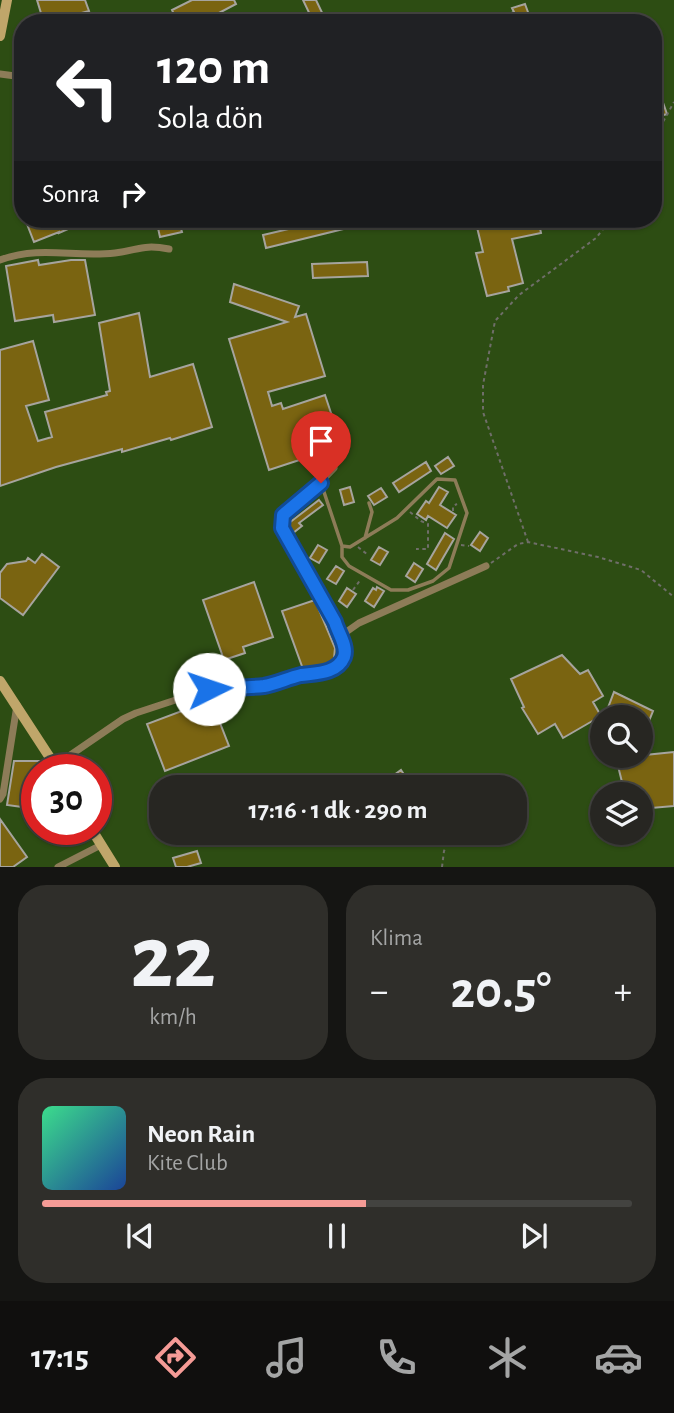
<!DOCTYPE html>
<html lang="tr">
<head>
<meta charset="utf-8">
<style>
  body { margin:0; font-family:"Alegreya Sans",sans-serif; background:#2f2e2a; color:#f1f3f6; height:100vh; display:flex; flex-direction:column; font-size:26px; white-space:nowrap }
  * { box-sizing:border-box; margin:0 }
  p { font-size:23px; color:#a4a5a5 }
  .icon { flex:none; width:38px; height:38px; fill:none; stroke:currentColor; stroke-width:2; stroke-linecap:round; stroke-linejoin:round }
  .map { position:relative; height:867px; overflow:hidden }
  .details { display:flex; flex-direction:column; gap:18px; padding:18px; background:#151513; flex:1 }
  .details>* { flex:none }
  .hud { position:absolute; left:14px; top:14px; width:648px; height:214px; border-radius:28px; box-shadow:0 2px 5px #0004,0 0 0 2px #434340; background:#202124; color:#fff; overflow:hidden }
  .fabs { position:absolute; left:590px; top:705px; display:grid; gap:14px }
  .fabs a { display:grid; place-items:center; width:63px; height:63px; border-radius:50%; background:#272622; box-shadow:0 2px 5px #0004,0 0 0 2px #434340; font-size:35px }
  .speed { position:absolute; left:21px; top:754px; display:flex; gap:14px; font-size:35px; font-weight:700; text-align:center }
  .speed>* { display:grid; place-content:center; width:91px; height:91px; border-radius:50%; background:#272622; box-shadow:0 2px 5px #0004,0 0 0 2px #434340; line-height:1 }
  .speed .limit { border:10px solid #d22; background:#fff; color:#111 }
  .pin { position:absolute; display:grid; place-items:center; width:60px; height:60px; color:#fff; margin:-72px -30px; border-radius:50% 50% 50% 0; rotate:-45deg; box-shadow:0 0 7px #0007 }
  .pin .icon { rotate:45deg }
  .me { position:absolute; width:77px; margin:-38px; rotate:86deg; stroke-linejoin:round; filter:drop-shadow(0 0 5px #0008) }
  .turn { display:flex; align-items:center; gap:24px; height:147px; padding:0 28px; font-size:32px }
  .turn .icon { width:91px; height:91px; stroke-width:2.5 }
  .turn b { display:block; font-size:49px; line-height:60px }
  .then { display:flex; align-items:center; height:66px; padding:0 28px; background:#0003; gap:14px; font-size:26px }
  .big { font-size:52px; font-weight:700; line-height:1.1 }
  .details .widget { flex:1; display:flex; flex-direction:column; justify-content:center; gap:10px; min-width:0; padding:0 24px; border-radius:28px; background:#2f2e2a }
  .details .dial { align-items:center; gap:0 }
  .dial b { font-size:91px; line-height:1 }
  .song { display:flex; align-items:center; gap:21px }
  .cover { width:84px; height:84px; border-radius:10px; background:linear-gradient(135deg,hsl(150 70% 55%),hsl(220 70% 35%)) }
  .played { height:7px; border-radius:4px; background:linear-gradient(90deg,#f59b96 55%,#434340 55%) }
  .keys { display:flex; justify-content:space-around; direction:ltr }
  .heat { display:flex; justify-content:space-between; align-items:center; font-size:38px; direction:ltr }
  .details .tiles { flex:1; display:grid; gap:18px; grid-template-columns:1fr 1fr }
  .widget:last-child { grid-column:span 2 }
  .trip { position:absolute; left:149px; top:775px; width:378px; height:70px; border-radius:28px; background:#272622; box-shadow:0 2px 5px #0004,0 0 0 2px #434340; font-weight:700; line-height:70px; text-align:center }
  .menu { display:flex; height:112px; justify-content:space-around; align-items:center; background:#100f0e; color:#a4a5a5 }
  .menu .icon { width:49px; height:49px }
  .menu .selected { color:#f59b96 }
  .menu b { font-size:32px; color:#f1f3f6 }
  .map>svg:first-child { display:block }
</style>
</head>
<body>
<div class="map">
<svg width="674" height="867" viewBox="0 0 674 867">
  <rect width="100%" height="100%" fill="#34322d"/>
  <path fill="#2d4d13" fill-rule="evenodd" d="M0 0H674V867H0ZM23 23H653V219H23ZM602 718H640V756H602ZM37 770H96V830H37ZM161 788H514V833H161ZM602 794H640V833H602Z"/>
  <path fill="#7a6411" stroke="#a6a49e" stroke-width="2" d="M37 0H85L89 11 44 23Z
    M192 0H234L236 4 200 23H178L172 10Z
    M303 0H316L327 23H314Z
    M525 4 532 23H501L499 18 514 12 512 8Z
    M653 74 667 114 653 118Z
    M25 219H91L59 233V232L34 242Z
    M156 219H178L182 232 160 237Z
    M331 219H375L376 221 266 248 263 235Z
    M475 219H538L541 233 512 239 523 283 508 287 509 291 487 296 476 253 483 252Z
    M38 260 39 265 71 260H85L95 315 54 322 53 315 15 321 6 266Z
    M367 262 368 276 313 278 312 264Z
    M234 284 299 306 295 317 306 314 325 376 268 392 272 406 281 403 283 409 325 395 342 446 269 470 229 339 287 322 230 302Z
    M139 313 150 377 193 364 212 427 171 440 170 438 122 452V449L56 467 0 486V350L33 341 49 400 26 406 38 441 52 437 45 412 107 395 106 392 110 391 99 323Z
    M448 457 454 466 441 474 435 466Z
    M426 462 431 471 399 492 393 483Z
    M350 487 354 502 344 505 340 490Z
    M439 487 448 492 440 505 456 515 447 528 428 516 426 520 417 514 426 501 429 503Z
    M381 488 387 497 374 505 368 496Z
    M319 500 323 505 299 523 302 526 293 533 288 527 289 523Z
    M480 532 488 538 480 551 471 545Z
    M445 533 454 539 436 570 427 564Z
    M318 545 327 550 319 563 310 558Z
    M379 547 388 552 380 565 371 560Z
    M42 554 59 567 23 615 0 598V573L7 564 26 561 28 558 35 563Z
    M414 563 423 569 415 582 406 576Z
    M336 566 344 571 336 584 327 579Z
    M254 582 273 637 243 647 245 653 224 660 203 600Z
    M377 587 384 591 374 607 365 601 373 588 376 590Z
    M347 588 356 594 347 607 339 601Z
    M315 600 335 648 334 658 331 662 311 669H303L282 611Z
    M562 655 580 674 588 670 603 696 593 702 601 716 563 738 555 724 538 734 522 708 524 707 511 679Z
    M614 692 653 711 649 721 646 719 640 726V718H615L606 713Z
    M211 700 229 746 165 771 147 724Z
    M674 752V806L640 809V794H625L616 758Z
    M14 761H43L45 764 44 770H37V809L7 805Z
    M401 770 413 788H386L383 783Z
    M0 819 27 857 13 867H0Z
    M197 851 201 863 187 867H176L173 858Z"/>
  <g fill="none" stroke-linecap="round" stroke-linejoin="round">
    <path stroke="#6f6e69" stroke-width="2" stroke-dasharray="3.5 3.5" stroke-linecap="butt" d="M653 140 674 102
      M453 511V506L457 504
      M410 512 421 521 428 524V549H416
      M528 542 483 412V385L495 321 519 295 596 238 611 219
      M461 545 469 546
      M358 547 368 555
      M491 563 518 544 528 542 598 557 641 570 674 597
      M353 590 361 579
      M442 867 444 851 453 833"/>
    <path stroke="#8d7c58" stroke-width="3.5" d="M321 483 342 546V557L349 566 391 590H408L433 581 449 568 467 513 455 480 437 479 397 518 350 547 342 546
      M365 538 372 512 369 503"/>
    <path stroke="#8d7c58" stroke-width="7" d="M0 74 23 77
      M0 260C42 245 74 258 115 253 139 250 143 244 169 249
      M339 637 359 623 486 566
      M56 765 123 719 136 713 209 689 260 686 302 675H318L335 667 345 655V645L339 637 335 622 282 528 283 515 304 499 334 468
      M0 799 3 794 17 705
      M58 867 101 845"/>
    <path stroke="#c0a66a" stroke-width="10" d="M0 36 7 0
      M0 681 58 770
      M92 830 115 867"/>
  </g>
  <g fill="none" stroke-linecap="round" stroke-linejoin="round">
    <defs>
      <path id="route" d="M209 689C227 687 246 688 264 686 276 684 288 678 301 675 315 673 337 674 344 657 348 646 338 633 335 622L282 528 283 515 321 483"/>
    </defs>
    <use href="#route" stroke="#114b97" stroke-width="18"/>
    <use href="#route" stroke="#1a73e8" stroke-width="12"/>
  </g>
</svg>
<div class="fabs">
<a><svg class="icon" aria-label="search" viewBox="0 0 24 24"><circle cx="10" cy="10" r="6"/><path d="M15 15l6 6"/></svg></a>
<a><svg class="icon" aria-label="layers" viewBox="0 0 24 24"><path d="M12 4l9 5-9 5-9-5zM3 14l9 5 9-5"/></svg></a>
</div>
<div class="speed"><div class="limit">30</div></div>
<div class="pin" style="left:321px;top:483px;background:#d93025"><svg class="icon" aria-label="arrive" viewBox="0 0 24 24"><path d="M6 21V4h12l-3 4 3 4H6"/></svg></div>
<svg class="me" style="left:209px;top:689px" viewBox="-20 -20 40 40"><circle r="19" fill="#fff"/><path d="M0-13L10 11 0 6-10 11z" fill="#1a73e8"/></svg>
<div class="trip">17:16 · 1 dk · 290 m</div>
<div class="hud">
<div class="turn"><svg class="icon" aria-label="left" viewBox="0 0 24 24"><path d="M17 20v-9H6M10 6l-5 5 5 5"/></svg><div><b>120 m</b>Sola dön</div></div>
<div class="then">Sonra<svg class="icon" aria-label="right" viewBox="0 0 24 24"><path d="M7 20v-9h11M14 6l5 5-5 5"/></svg></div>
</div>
</div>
<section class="details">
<div class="tiles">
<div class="widget dial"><b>22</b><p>km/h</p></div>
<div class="widget"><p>Klima</p>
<div class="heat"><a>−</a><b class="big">20.5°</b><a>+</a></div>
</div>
<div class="widget">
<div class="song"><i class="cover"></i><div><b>Neon Rain</b><p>Kite Club</p></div></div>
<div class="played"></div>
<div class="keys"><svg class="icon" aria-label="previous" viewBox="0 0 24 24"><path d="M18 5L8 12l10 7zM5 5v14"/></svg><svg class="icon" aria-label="pause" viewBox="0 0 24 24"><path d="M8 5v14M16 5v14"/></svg><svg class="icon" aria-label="next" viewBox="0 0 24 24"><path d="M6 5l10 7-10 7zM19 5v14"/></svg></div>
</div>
</div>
</section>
<nav class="menu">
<b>17:15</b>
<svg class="icon selected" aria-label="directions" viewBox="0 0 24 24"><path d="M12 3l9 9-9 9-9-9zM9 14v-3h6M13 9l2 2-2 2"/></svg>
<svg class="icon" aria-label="music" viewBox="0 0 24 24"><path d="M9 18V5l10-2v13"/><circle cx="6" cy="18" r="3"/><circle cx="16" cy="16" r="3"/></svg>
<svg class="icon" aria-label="phone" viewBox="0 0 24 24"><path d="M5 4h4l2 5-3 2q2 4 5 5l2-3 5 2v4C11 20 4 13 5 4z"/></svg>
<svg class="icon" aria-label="climate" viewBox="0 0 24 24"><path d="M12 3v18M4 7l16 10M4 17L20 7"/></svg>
<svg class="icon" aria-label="car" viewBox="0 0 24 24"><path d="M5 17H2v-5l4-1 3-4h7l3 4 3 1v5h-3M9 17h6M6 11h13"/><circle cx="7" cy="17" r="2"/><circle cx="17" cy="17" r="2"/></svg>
</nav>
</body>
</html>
